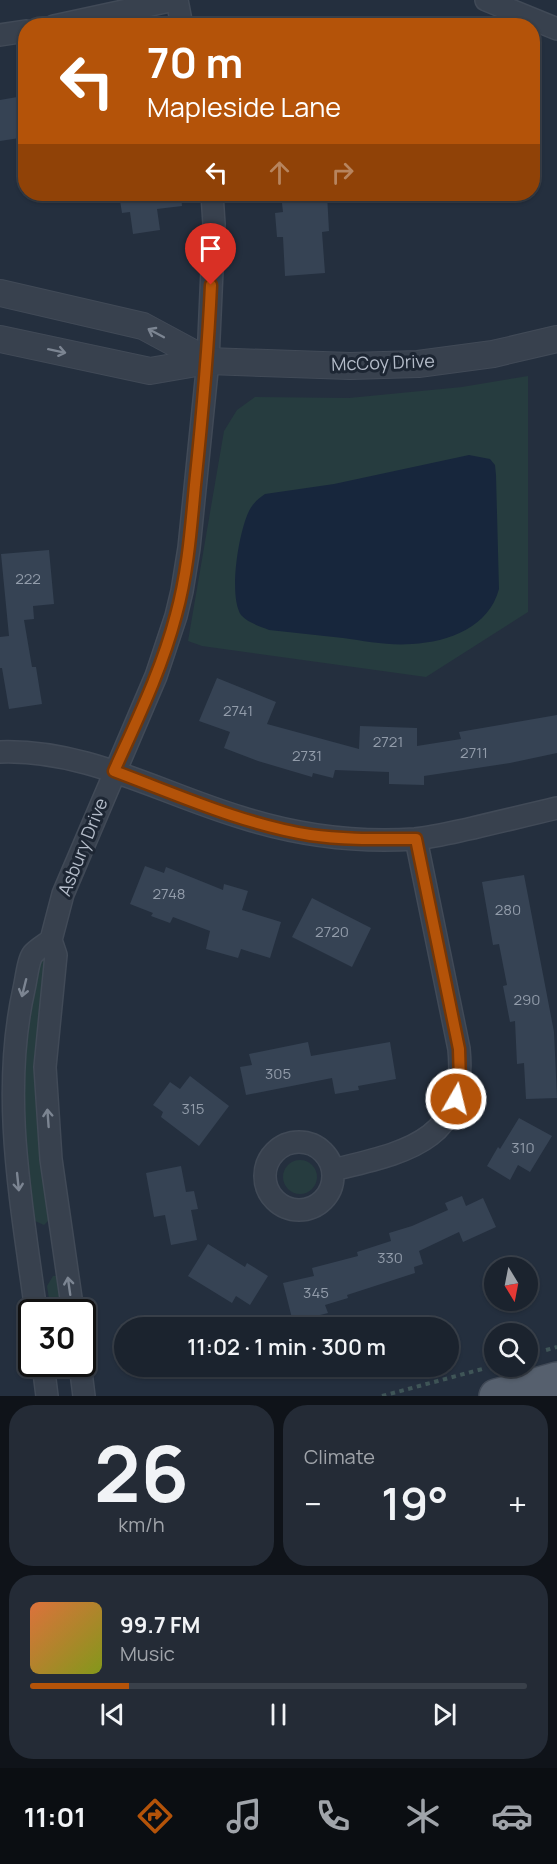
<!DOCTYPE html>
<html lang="en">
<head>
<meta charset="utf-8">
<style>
  body { margin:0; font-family:Manrope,sans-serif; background:#242b36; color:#f1f3f6; height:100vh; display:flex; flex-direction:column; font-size:22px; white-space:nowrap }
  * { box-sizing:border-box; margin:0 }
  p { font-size:20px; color:#a0a4aa }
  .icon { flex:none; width:33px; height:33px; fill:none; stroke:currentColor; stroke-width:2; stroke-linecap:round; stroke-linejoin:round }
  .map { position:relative; height:1396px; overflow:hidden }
  .sheet { display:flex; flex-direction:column; gap:9px; padding:9px; background:#0f1319; flex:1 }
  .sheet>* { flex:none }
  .banner { position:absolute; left:18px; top:18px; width:522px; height:183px; border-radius:24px; box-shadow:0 2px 4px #0004,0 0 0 2px #39404a; background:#b45309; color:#fff; overflow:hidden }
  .needle { width:39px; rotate:170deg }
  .fabs { position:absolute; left:484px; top:1257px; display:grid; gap:12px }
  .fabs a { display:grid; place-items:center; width:54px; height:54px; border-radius:50%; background:#1b232e; box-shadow:0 2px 4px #0004,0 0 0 2px #39404a; font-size:30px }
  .speed { position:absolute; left:18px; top:1299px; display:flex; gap:12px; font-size:30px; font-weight:700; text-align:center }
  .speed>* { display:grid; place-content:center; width:78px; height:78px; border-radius:50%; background:#1b232e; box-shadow:0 2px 4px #0004,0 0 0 2px #39404a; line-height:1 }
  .speed .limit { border:3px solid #111; border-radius:9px; background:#fff; color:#111 }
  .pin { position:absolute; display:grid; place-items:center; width:51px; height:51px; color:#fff; margin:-62px -26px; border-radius:50% 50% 50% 0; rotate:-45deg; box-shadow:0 0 6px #0007 }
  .pin .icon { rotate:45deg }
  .me { position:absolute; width:66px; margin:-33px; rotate:8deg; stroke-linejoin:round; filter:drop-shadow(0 0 4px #0008) }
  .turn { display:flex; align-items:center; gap:21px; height:126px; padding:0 30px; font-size:27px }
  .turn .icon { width:78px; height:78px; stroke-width:2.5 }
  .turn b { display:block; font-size:42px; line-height:51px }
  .lanes { display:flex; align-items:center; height:57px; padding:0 30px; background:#0003; justify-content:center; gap:30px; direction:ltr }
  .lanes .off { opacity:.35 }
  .big { font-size:45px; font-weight:600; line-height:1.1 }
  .sheet .tile { flex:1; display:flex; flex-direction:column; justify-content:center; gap:9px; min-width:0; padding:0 21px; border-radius:24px; background:#242b36 }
  .sheet .dial { align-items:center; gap:0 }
  .dial b { font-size:78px; line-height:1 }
  .song { display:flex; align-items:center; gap:18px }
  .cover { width:72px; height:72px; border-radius:9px; background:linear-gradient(135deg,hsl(20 70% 55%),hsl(70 70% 35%)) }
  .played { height:6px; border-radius:3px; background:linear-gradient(90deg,#b45309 20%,#39404a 20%) }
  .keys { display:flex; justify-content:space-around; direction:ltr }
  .heat { display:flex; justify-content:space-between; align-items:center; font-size:33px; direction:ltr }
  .sheet .tiles { flex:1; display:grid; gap:9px; grid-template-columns:1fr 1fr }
  .tile:last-child { grid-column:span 2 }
  .trip { position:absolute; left:114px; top:1317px; width:345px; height:60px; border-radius:30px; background:#1b232e; box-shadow:0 2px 4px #0004,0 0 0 2px #39404a; font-weight:600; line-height:60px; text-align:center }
  .menu { display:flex; height:96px; justify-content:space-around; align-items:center; background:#0b0e12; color:#a0a4aa }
  .menu .icon { width:42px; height:42px }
  .menu .active { color:#b45309 }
  .menu b { font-size:27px; color:#f1f3f6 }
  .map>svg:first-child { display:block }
</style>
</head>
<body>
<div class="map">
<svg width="557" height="1396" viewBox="0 0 557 1396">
  <rect width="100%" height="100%" fill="#242f3e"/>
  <path fill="#263c3f" d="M528 376V612L426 677 202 646 188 641 224 431 237 410 255 397 349 398 462 387Z
    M49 949 50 1219 44 1225 35 1221 30 1215 23 1164 22 1046 41 954Z
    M283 1177a17 17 0 1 1 34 0a17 17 0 1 1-34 0Z
    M53 1276H60L68 1312H51L47 1286Z"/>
  <path fill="#17263c" d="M469 455 490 459 495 465 496 475 499 589C489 627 449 642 412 644 389 646 365 641 343 638 318 635 294 633 269 630 260 626 248 623 241 615 228 595 239 531 249 511 253 503 258 499 265 494L334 484Z"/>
  <path fill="#364354" d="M23 96 26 137 0 141V100Z
    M119 194H181L182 206 157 209 160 230 133 234 130 212 122 213Z
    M281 194H327L329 231 322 232 325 273 285 276 283 237H277L275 213 283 212Z
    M49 550 54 604 33 606 34 619 24 620 32 667H36L42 704 9 709 2 668H0V637L9 636 1 554Z
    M217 678 276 702 267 724 359 749 360 726 417 728V746L461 739 459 732 557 715V753L510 763 424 776V785L389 784V772L335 770 333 778 313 773 312 777 258 761 224 748 230 732 199 721Z
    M145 866 164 873 166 867 223 890 224 884 248 891 242 910 281 922 270 958 241 949 238 958 206 949 210 931 173 917 170 923 151 916 153 913 130 904Z
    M524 875 554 1032 557 1098 526 1099 524 1063 517 1064 515 1021 510 1022 503 986 507 985 499 944 493 945 482 882Z
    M312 898 371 928 352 967 292 937Z
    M308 1042 311 1056 390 1042 396 1079 358 1086 359 1090 335 1094 332 1078 246 1095 240 1067 252 1065 249 1054Z
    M190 1076 229 1106 199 1146 161 1117 163 1112 153 1105 170 1082 180 1089Z
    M519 1118 552 1136 530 1172 518 1165 510 1180 487 1166 498 1147 500 1149Z
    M181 1166 186 1192 194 1191 198 1209 191 1210 197 1240 171 1245 165 1215 154 1217 146 1173Z
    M462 1196 466 1206 483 1198 496 1227 463 1242 459 1232 419 1251 423 1264 414 1267 415 1273 347 1295 348 1298 325 1305 328 1313 293 1322 283 1283 314 1276 312 1268 358 1256 357 1252 391 1241 389 1233 412 1226 448 1210 445 1203Z
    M208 1244 245 1267 247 1263 268 1276 250 1305 236 1296 232 1303 188 1276Z"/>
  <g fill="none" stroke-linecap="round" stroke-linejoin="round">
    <defs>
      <path id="minor" d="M177 0 182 26
        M486 0 557 29
        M54 26 174 0
        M0 35 26 31
        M0 752C86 749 160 793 240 817 296 835 355 843 415 839 434 837 454 832 473 828 501 821 529 815 557 808
        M265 1176a34 34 0 1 1 68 0a34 34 0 1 1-68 0Z
        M333 1170C406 1152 468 1142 459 1049L416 839
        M36 1312C22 1206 0 1096 24 989 26 981 28 960 33 954 37 949 46 944 51 940
        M73 1312 51 1159 45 1067 56 955 51 940 63 894 156 676 176 616 182 591 189 548 208 361 214 224 212 194
        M43 1364 47 1396
        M80 1364 84 1396"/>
      <path id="tertiary" d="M0 293 143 326 208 361
        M0 339 150 371 208 361 350 366 418 364 493 354 557 339"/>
      <path id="primary" d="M496 1396 557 1379"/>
    </defs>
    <use href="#minor" stroke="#414a57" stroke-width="24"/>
    <use href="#tertiary" stroke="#414a57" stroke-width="28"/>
    <use href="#primary" stroke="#414a57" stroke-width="36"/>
    <path stroke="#3f5557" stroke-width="4" stroke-dasharray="4.5 4.5" stroke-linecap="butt" d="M546 1350 557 1347
      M382 1396 486 1368"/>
    <use href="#minor" stroke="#38414e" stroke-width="21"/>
    <use href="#tertiary" stroke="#38414e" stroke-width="26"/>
    <use href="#primary" stroke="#56606e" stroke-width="33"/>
  </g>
  <defs><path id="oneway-shaft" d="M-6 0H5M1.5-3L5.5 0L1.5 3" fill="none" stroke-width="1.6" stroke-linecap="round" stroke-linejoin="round" transform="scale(1.5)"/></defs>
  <g stroke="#7c8592">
    <use href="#oneway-shaft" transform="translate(156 333) rotate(-152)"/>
    <use href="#oneway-shaft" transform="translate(57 351) rotate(12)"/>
    <use href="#oneway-shaft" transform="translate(24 988) rotate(104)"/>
    <use href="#oneway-shaft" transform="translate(48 1118) rotate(-94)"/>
    <use href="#oneway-shaft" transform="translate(18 1182) rotate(84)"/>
    <use href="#oneway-shaft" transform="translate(69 1286) rotate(-98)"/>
  </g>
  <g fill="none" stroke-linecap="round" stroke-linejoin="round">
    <defs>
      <path id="route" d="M211 285C208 352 202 418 195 485 191 528 188 572 176 615 162 669 137 720 114 771 178 795 242 824 310 835 345 840 381 839 416 839L459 1049 460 1083 456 1099"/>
    </defs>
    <use href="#route" stroke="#753606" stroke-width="15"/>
    <use href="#route" stroke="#b45309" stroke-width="10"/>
  </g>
  <g text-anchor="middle" stroke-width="6" stroke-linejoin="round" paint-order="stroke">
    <g font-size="15" fill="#929caa">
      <text x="28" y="584">222</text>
      <text x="238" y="716">2741</text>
      <text x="388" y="747">2721</text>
      <text x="474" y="758">2711</text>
      <text x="307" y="761">2731</text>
      <text x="169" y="899">2748</text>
      <text x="508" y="915">280</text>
      <text x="332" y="937">2720</text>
      <text x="527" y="1005">290</text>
      <text x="278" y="1079">305</text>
      <text x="193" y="1114">315</text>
      <text x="523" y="1153">310</text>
      <text x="390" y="1263">330</text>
      <text x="316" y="1298">345</text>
    </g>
    <g font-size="18" fill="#b4bcc9" stroke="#1d2633">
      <text transform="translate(383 363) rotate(-2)" y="6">McCoy Drive</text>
      <text transform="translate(83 847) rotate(-68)" y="6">Asbury Drive</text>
    </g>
  </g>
</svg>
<div class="fabs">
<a><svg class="needle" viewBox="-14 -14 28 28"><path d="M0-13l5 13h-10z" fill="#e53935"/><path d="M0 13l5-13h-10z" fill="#a0a4aa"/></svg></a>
<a><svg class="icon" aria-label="search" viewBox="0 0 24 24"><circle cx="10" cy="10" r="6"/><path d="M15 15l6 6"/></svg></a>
</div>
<div class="speed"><div class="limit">30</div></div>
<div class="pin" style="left:211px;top:285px;background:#d93025"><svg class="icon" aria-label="arrive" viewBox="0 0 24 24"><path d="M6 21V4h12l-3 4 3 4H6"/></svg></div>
<svg class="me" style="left:456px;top:1099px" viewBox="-20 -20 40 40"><circle r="17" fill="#b45309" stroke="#fff" stroke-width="3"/><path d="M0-11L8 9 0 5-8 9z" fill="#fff"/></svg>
<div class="trip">11:02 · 1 min · 300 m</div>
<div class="banner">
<div class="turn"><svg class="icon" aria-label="left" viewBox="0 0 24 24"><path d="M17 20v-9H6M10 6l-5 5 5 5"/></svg><div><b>70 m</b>Mapleside Lane</div></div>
<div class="lanes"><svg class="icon" aria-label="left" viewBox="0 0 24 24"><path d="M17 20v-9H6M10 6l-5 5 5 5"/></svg><svg class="icon off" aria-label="ahead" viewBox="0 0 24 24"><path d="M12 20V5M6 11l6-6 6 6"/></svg><svg class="icon off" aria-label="right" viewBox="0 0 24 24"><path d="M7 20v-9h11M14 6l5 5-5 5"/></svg></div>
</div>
</div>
<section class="sheet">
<div class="tiles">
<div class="tile dial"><b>26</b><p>km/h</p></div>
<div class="tile"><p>Climate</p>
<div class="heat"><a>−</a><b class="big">19°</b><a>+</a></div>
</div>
<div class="tile">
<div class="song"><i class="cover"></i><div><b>99.7 FM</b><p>Music</p></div></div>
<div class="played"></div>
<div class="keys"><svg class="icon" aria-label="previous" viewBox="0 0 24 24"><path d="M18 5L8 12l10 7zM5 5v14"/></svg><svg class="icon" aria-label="pause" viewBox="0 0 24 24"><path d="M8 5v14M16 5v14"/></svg><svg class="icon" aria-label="next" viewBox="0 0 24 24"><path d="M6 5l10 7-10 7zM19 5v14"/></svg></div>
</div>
</div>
</section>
<nav class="menu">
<b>11:01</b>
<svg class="icon active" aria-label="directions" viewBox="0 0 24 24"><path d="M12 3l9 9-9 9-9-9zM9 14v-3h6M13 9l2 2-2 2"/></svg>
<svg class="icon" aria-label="music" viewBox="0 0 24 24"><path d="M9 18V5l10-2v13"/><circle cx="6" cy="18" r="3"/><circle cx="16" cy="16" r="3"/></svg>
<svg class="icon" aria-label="phone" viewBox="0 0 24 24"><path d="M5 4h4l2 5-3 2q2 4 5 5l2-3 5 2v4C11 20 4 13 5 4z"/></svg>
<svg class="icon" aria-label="climate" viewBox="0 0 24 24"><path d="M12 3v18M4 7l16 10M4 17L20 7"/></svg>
<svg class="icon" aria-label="car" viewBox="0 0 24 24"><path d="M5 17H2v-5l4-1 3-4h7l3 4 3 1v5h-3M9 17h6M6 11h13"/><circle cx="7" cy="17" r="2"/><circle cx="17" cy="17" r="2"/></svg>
</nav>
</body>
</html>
